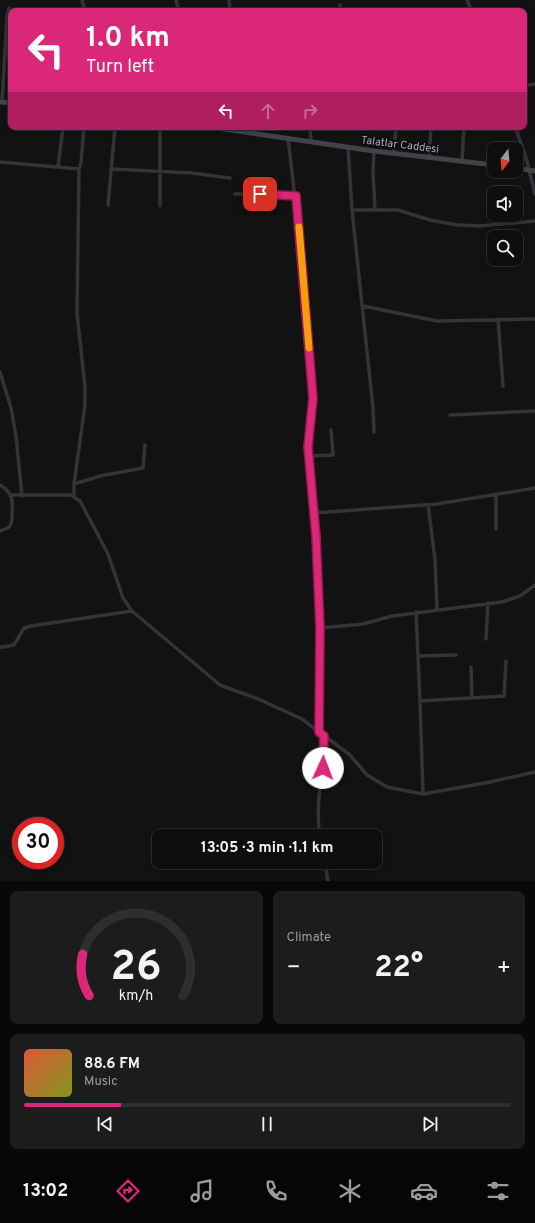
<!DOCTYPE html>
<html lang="en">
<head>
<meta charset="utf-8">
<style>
  body { margin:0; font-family:Overpass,sans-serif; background:#1c1c1c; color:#f1f3f6; height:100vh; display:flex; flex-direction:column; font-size:15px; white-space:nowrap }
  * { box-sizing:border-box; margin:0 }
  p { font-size:13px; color:#9b9c9e }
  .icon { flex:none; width:22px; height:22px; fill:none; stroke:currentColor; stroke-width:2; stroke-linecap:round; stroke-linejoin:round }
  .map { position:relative; height:881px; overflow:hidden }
  .details { display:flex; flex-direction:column; gap:10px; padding:10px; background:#080808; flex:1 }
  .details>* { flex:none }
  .top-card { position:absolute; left:8px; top:8px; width:519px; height:122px; border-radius:8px; box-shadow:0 2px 6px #0003,0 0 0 1px #2e2e2e; background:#db2777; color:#fff; overflow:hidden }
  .needle { width:26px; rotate:196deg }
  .fabs { position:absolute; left:487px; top:142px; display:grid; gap:8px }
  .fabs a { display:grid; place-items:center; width:36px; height:36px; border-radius:8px; background:#0e0e0e; box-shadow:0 2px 6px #0003,0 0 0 1px #2e2e2e; font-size:20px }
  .speed { position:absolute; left:12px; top:817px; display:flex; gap:8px; font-size:20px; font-weight:700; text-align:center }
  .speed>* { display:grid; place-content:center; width:52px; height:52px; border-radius:50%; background:#0e0e0e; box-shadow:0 2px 6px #0003,0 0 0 1px #2e2e2e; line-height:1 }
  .speed .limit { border:6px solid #d22; background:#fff; color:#111 }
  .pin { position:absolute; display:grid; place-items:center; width:34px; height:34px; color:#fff; margin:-17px; border-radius:8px; box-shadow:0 2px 6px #0006 }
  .me { position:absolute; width:44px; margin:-22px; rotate:2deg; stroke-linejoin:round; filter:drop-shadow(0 0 3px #0008) }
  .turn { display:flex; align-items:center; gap:14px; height:84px; padding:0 12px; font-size:18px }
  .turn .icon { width:52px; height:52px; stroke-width:2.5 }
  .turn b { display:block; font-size:28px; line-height:34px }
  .lanes { display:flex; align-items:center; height:38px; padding:0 12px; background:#0003; justify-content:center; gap:20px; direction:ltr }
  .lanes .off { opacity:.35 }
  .big { font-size:30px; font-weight:700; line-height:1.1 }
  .details .widget { flex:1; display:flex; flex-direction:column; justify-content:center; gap:6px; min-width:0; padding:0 14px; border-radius:8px; background:#1c1c1c }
  .details .dial { align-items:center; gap:0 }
  .dial svg { height:104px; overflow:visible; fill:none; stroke:#2e2e2e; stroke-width:7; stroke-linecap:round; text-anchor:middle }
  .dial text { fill:#f1f3f6; stroke:none }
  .song { display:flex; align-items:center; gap:12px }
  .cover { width:48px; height:48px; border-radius:6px; background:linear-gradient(135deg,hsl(10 70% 55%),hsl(70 70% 35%)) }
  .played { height:4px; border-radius:2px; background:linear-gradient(90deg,#db2777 20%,#2e2e2e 20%) }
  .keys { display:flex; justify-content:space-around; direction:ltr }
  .heat { display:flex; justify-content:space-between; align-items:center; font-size:22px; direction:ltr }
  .details .tiles { flex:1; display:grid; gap:10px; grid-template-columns:1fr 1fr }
  .widget:last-child { grid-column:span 2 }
  .trip { position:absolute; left:152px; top:829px; width:230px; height:40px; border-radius:8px; background:#0e0e0e; box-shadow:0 2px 6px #0003,0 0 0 1px #2e2e2e; font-weight:700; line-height:40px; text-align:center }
  .tabs { display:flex; height:64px; justify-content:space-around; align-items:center; background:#060606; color:#9b9c9e }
  .tabs .icon { width:28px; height:28px }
  .tabs .selected { color:#db2777 }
  .tabs b { font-size:18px; color:#f1f3f6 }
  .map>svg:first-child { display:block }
</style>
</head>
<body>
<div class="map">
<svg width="535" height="881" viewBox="0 0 535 881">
  <rect width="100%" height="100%" fill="#121213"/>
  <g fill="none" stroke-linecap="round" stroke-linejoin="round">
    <path stroke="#333438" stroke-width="3.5" d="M82 0 85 11
      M176 0 179 11
      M229 0 230 11
      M467 0 472 11
      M340 5 341 11
      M524 86 535 84
      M2 102 7 17 9 8
      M310 127 311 141
      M515 127 525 154 535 194
      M288 138 302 259 313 397 308 447 316 536 320 628 319 732
      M348 147 352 210 373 408 374 432
      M374 151 373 172 375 210
      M394 153 396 127
      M429 157 431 127
      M462 161 464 127
      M0 162 79 169
      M58 167 63 127
      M111 169 192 173 230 178
      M235 194H272L296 196
      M108 205 115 127
      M160 206V127
      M352 210H398L430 220 458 225 479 226 535 221
      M363 306 437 321 535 319
      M498 319 503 386
      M0 372 11 408 16 436 22 496
      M450 415 535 411
      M309 456 333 455 331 430
      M74 484 85 405V387L77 313 79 169 81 163 84 127
      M0 485C13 493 13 500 12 515 12 519 12 524 9 527 7 529 2 530 0 531
      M496 494V529
      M11 495H71L80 501 108 554 123 598 132 611 220 685 256 698 302 719 350 755 367 775 387 787 423 794 485 783 535 772
      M74 497V484L100 476 143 468 145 445
      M428 505 435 559 437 609
      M314 513 437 504 535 488
      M416 612 420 701 423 794
      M320 628 363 624 392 616 502 602 520 596 535 585
      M486 639 488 603
      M0 647H4L14 645 24 628 31 626 132 611
      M418 656 456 655
      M471 667 472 698
      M420 701 504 696 506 661
      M320 836C314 805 325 769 324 736
      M325 862 328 881"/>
    <path stroke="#414348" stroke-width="5" d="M0 102 11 103
      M210 127 374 151 494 165
      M516 168 535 171"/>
  </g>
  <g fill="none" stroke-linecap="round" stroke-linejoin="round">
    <defs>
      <path id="route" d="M260 194 296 196 313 398 308 447 316 536 320 628 319 732 324 736 323 768"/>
    </defs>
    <use href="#route" stroke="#8e194d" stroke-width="10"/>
    <use href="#route" stroke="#db2777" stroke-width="7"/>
    <path stroke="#f59e0b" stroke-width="7" d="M299 227 309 348"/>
  </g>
  <g text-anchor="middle" stroke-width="4" stroke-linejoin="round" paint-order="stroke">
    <g font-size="11" fill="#a4a9b2" stroke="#0d0d0e">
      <text transform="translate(400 144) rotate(7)" y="4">Talatlar Caddesi</text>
    </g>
  </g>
</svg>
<div class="fabs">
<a><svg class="needle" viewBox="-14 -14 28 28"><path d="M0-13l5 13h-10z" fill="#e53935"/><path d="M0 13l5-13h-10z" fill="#9b9c9e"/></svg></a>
<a><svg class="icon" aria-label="sound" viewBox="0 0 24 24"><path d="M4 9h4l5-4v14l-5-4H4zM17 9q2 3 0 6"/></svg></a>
<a><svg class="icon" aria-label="search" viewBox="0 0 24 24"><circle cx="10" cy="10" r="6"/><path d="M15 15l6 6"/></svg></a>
</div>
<div class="speed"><div class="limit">30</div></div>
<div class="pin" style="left:260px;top:194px;background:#d93025"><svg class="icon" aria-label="arrive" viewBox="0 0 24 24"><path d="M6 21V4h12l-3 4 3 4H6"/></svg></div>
<svg class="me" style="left:323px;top:768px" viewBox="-20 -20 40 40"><circle r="19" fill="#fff"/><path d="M0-13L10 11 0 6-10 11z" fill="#db2777"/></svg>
<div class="trip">13:05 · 3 min · 1.1 km</div>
<div class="top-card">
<div class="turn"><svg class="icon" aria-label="left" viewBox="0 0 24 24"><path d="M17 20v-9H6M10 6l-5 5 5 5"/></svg><div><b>1.0 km</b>Turn left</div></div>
<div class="lanes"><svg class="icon" aria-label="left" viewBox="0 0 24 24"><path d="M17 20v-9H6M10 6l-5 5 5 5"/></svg><svg class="icon off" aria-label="ahead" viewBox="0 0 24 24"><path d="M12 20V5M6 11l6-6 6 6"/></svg><svg class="icon off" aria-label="right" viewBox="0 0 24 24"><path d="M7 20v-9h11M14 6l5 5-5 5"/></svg></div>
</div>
</div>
<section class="details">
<div class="tiles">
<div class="widget dial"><svg viewBox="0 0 100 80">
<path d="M14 69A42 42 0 1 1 86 69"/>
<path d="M14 69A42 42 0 0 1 9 37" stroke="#db2777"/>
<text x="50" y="56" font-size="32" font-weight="700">26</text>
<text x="50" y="72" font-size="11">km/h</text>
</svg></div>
<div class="widget"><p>Climate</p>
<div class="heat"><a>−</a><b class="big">22°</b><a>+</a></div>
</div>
<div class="widget">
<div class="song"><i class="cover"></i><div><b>88.6 FM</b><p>Music</p></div></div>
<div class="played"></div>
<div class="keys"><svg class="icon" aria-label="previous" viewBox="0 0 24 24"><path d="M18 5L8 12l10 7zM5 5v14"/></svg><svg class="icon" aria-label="pause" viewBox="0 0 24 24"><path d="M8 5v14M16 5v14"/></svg><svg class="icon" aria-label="next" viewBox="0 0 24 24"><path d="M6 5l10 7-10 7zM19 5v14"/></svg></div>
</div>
</div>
</section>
<nav class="tabs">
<b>13:02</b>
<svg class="icon selected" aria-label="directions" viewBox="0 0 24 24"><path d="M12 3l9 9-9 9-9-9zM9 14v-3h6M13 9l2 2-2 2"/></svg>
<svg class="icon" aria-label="music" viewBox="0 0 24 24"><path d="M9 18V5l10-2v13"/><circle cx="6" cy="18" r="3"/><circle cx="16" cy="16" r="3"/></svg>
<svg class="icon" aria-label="phone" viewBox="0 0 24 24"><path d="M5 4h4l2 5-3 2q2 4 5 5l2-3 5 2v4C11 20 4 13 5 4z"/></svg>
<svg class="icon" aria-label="climate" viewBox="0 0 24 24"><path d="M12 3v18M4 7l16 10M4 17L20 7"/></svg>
<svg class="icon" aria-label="car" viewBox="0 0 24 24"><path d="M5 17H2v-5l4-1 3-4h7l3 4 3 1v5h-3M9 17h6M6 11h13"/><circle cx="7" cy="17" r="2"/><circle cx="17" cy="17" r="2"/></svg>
<svg class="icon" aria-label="filters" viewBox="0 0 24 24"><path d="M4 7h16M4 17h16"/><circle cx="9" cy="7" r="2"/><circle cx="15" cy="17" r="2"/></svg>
</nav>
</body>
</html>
